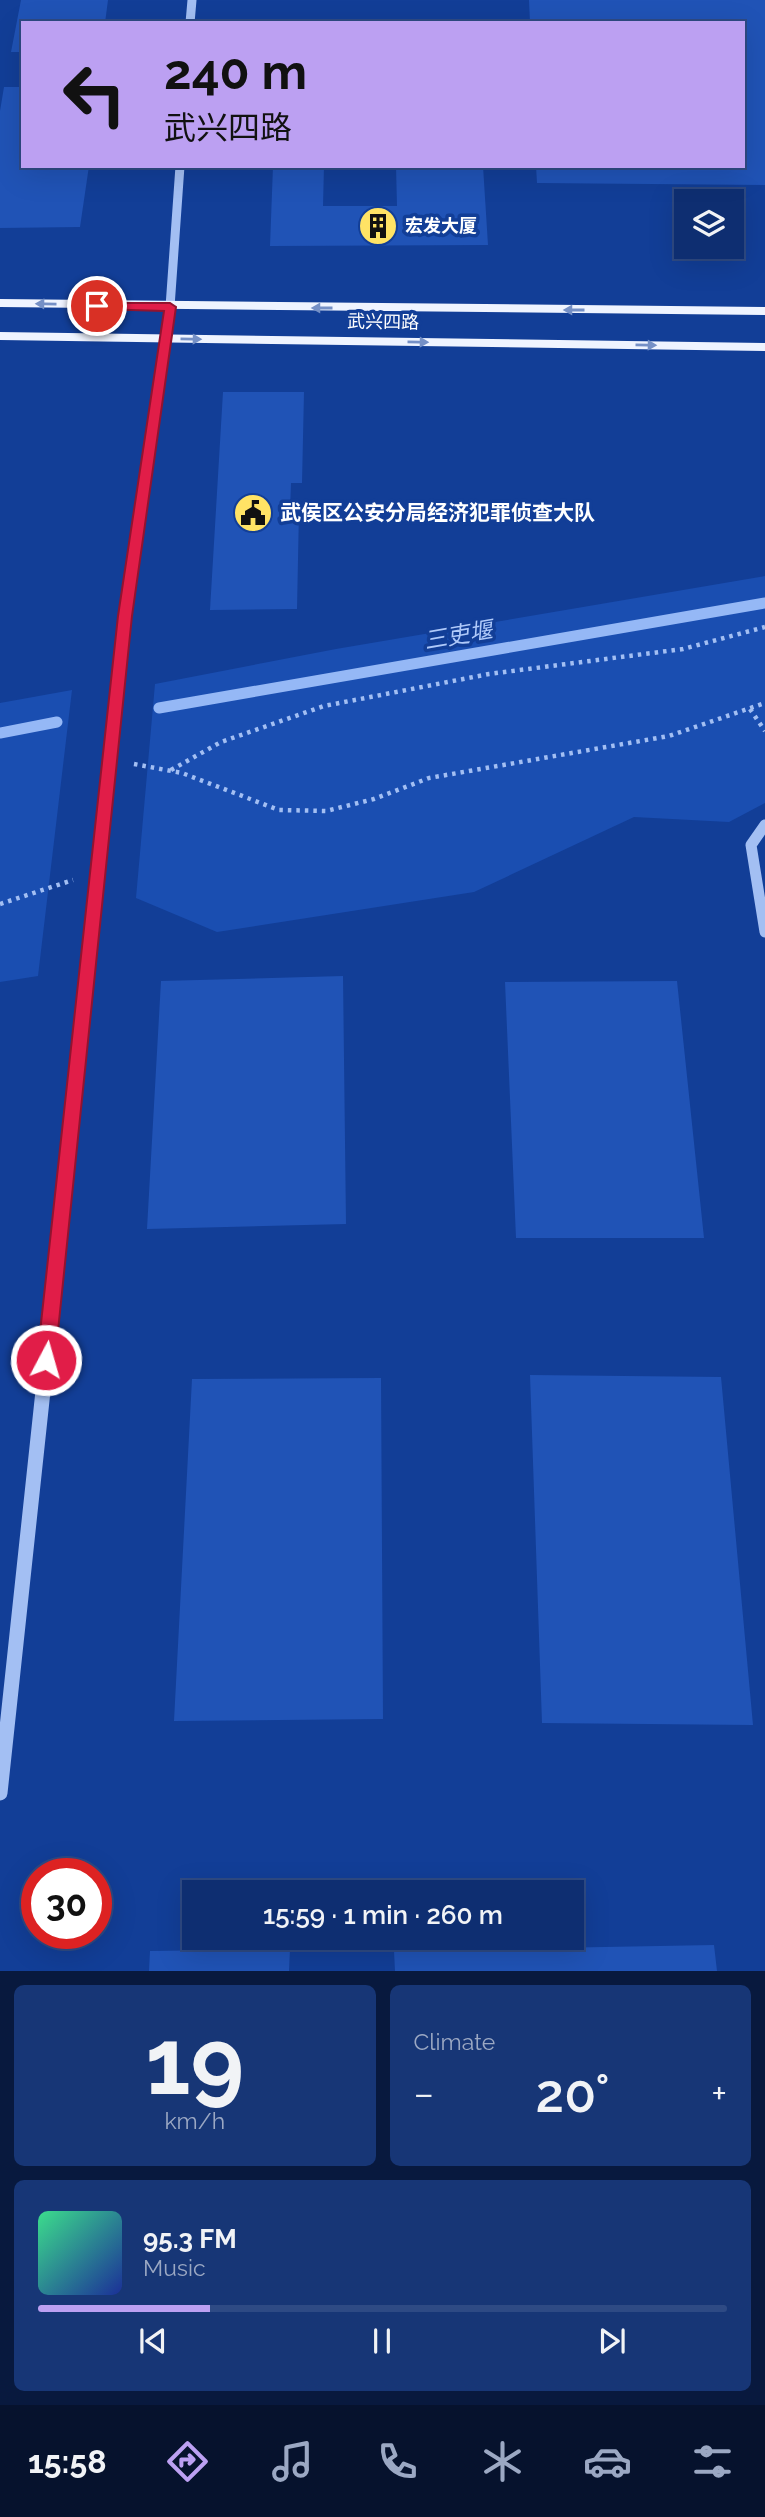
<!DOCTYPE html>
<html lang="en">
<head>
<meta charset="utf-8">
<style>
  body { margin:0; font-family:Raleway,"Noto Sans SC",sans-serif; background:#173676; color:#f1f3f6; height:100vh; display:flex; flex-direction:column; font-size:26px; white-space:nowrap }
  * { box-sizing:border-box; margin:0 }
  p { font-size:23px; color:#9ba8c3 }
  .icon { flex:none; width:38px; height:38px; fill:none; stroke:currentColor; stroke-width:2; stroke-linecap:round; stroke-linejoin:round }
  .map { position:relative; height:1971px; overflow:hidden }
  .details { display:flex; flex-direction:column; gap:14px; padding:14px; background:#08193e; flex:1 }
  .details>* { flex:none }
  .guide { position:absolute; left:21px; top:21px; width:724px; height:147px; border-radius:0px; box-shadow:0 7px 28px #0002,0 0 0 2px #2e4a84; background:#bca0f2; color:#111; overflow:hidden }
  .controls { position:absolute; left:674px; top:189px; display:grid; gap:14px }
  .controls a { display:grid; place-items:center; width:70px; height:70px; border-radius:0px; background:#0e2e71; box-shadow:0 7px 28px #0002,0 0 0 2px #2e4a84; font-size:35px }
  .speed { position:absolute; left:21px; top:1858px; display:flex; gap:14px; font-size:35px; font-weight:700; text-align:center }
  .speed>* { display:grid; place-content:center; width:91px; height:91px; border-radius:50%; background:#0e2e71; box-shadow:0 7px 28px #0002,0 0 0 2px #2e4a84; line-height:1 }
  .speed .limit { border:10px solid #d22; background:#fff; color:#111 }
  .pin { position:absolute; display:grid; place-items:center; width:60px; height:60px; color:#fff; margin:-30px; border:4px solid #fff; border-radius:50%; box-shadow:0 2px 7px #0007 }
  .me { position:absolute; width:77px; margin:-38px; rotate:6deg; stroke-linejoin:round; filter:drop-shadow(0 0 5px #0008) }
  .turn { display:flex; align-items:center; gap:24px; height:147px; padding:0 28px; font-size:32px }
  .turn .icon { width:91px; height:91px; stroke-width:2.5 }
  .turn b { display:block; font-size:49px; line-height:60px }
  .big { font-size:52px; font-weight:600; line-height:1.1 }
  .details .card { flex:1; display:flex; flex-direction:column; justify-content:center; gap:10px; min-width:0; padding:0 24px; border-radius:10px; background:#173676 }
  .details .dial { align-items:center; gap:0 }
  .dial b { font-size:91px; line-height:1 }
  .song { display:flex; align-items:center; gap:21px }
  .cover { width:84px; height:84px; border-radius:10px; background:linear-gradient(135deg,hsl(150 70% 55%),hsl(230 70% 35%)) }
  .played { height:7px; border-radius:4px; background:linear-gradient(90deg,#bca0f2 25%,#2e4a84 25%) }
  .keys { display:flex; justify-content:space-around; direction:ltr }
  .heat { display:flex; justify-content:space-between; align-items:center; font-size:38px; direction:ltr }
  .details .tiles { flex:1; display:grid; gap:14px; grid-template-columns:1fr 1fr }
  .card:last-child { grid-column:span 2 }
  .trip { position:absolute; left:182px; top:1880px; width:402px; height:70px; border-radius:0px; background:#0e2e71; box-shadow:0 7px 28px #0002,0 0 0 2px #2e4a84; font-weight:600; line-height:70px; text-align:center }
  .tabs { display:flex; height:112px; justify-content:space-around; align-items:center; background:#06122d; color:#9ba8c3 }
  .tabs .icon { width:49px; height:49px }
  .tabs .current { color:#bca0f2 }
  .tabs b { font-size:32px; color:#f1f3f6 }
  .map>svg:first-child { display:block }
</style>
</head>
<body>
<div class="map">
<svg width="765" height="1971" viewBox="0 0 765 1971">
  <rect width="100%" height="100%" fill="#123e97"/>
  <path fill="#1a4eb1" d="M765 576V803L729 822 634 817 474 892 217 932 136 898 155 684 336 649Z
    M72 690 38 976 0 982V703Z"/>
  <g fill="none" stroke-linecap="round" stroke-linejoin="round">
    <path stroke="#95b8f6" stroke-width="11" d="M159 708 765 603
      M0 733 57 722"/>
  </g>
  <path fill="#2053b6" d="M21 0H108L105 23H23V52H11Z
    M529 0H765V185L537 183 536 166H744V23H530Z
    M4 87H23V166H89L80 227 0 228V111Z
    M273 166H324L323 206H397L396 166H483L488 245 270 246Z
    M223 392H304L302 483H291L290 510H299L297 609 210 610Z
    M343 976 346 1224 147 1229 161 981Z
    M677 981 704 1238H516L505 982Z
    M530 1375 721 1377 753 1725 542 1723Z
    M381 1378 383 1719 174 1721 192 1379Z
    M714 1945 717 1971H395L394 1951Z
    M290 1949 289 1971H149L150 1951Z"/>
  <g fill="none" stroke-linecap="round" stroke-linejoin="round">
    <path stroke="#a3bff3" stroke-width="4.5" stroke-dasharray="3.5 5" stroke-linecap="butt" d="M750 709 765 731
      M134 764 182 773 279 810 326 811 374 799 429 778 669 736 765 703
      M171 770 221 742 324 706 489 674 683 649 765 627
      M0 904 73 880"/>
    <path stroke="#a3bff3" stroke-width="9" d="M190 23 192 0
      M141 505 170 307 180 166"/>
    <path stroke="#a3bff3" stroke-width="11" d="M765 825 751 845 765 932
      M68 1150 125 616 141 504"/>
    <path stroke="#a3bff3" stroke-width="15" d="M0 1793 69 1148"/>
    <path fill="#eff4ff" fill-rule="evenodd" d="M0 299 765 307V315L0 307Z
      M0 332 765 343V351L0 340Z"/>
  </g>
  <defs><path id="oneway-solid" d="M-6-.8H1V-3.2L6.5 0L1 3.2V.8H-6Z" transform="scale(1.75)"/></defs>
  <g fill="#7590c6">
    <use href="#oneway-solid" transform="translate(46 304) rotate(-179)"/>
    <use href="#oneway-solid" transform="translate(322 308) rotate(-180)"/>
    <use href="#oneway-solid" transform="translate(574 310) rotate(-180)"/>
    <use href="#oneway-solid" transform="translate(191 339) rotate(1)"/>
    <use href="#oneway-solid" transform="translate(418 342) rotate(1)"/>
    <use href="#oneway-solid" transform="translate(646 345) rotate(1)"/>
  </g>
  <path fill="#e11d48" stroke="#92132f" stroke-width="2" d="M93 303H170L176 307 132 616 55 1360 52 1366 46 1368 39 1366 37 1360 118 616 164 311 97 309 93 308Z"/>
  <defs>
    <symbol id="building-disc" viewBox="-11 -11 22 22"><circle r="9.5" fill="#ffe365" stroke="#123e97"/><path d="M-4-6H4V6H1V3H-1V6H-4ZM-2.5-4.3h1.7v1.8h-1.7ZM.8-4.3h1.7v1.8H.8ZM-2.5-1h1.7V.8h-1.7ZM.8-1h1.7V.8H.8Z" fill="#111"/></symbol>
    <symbol id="civic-disc" viewBox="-11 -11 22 22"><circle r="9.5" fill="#ffe365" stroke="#123e97"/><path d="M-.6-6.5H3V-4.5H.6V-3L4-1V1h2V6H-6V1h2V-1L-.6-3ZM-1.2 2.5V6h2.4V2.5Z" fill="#111"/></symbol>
  </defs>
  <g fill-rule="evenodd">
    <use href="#building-disc" x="356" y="204" width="44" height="44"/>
    <use href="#civic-disc" x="231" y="491" width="44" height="44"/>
  </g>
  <g text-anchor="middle" stroke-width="7" stroke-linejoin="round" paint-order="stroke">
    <g font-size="18" font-weight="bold" fill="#fff" stroke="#123e97" text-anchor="start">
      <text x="405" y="232">宏发大厦</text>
    </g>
    <g font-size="18" fill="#fff" stroke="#123e97">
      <text transform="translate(383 322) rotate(1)" y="6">武兴四路</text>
    </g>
    <g font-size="21" font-weight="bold" fill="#fff" stroke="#123e97" text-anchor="start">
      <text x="280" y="520">武侯区公安分局经济犯罪侦查大队</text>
    </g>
    <g font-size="23" font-style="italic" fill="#b0cafa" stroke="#123e97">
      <text transform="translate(458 635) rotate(-10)" y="8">三吏堰</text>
    </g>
  </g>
</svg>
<div class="controls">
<a><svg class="icon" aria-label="layers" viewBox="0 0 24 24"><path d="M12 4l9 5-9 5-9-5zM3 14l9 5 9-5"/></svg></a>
</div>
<div class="speed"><div class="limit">30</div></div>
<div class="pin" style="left:97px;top:306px;background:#d93025"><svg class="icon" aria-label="arrive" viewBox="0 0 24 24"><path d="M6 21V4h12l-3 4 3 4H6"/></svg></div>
<svg class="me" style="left:46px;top:1360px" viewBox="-20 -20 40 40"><circle r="17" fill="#e11d48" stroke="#fff" stroke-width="3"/><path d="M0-11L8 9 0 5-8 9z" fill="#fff"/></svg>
<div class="trip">15:59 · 1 min · 260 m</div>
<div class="guide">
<div class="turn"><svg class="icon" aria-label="left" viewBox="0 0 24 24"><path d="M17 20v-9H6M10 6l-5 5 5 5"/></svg><div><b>240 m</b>武兴四路</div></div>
</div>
</div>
<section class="details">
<div class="tiles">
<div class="card dial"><b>19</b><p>km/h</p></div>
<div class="card"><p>Climate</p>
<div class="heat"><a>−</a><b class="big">20°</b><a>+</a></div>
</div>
<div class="card">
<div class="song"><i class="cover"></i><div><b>95.3 FM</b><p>Music</p></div></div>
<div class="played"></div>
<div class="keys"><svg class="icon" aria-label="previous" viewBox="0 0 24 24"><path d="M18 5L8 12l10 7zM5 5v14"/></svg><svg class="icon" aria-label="pause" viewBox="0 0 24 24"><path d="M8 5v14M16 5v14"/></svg><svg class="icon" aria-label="next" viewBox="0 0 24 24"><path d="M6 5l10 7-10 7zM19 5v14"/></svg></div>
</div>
</div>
</section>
<nav class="tabs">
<b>15:58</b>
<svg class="icon current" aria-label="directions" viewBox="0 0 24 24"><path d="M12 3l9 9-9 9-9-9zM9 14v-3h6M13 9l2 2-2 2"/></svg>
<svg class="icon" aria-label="music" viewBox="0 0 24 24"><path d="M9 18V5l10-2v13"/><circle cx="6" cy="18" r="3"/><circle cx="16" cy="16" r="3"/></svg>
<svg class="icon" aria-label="phone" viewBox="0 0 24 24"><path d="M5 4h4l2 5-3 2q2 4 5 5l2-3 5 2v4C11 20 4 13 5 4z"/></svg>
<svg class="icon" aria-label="climate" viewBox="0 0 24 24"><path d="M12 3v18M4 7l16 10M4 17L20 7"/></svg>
<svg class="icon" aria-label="car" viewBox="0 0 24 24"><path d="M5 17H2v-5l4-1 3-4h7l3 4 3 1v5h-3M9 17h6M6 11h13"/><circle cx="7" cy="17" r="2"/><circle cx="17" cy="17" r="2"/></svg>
<svg class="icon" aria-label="filters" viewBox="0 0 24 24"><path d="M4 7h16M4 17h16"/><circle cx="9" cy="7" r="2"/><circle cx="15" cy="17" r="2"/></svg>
</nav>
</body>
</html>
